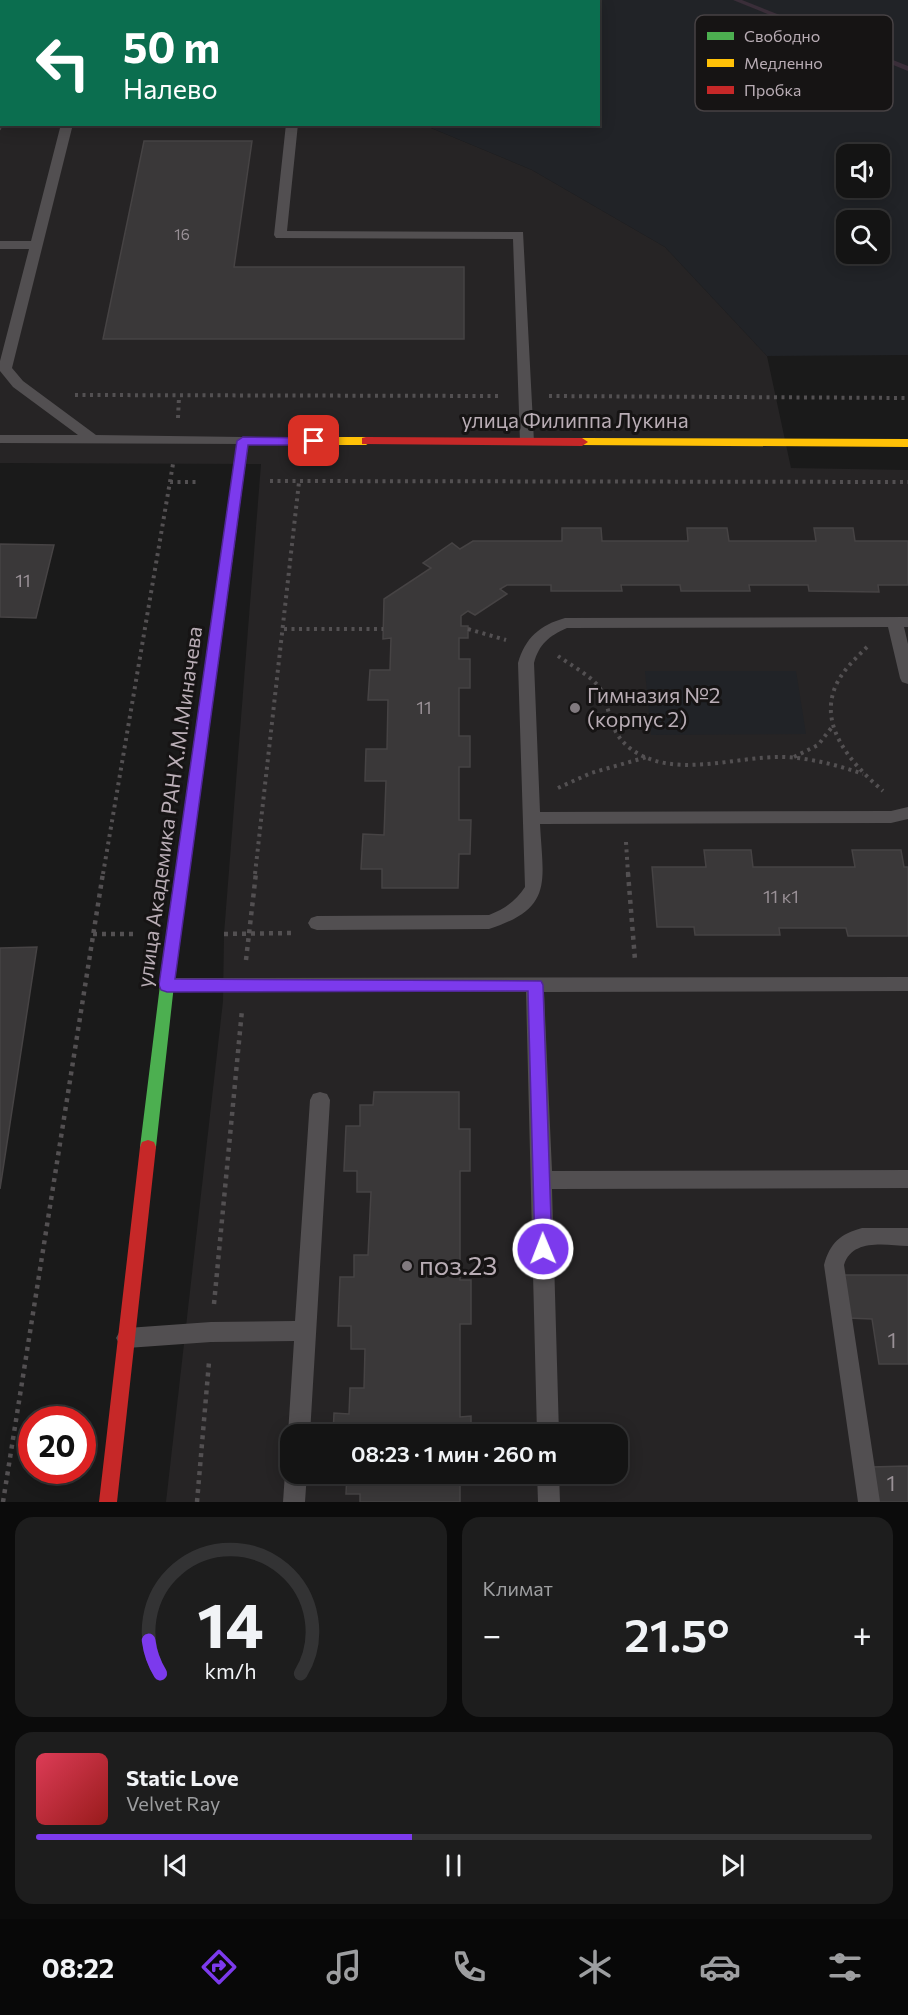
<!DOCTYPE html>
<html lang="ru">
<head>
<meta charset="utf-8">
<style>
  body { margin:0; font-family:Commissioner,sans-serif; background:#1d1d1d; color:#f1f3f6; height:100vh; display:flex; flex-direction:column; font-size:22px; white-space:nowrap }
  * { box-sizing:border-box; margin:0 }
  p { font-size:20px; color:#9d9ea0 }
  .icon { flex:none; width:33px; height:33px; fill:none; stroke:currentColor; stroke-width:2; stroke-linecap:round; stroke-linejoin:round }
  .map { position:relative; height:1502px; overflow:hidden }
  .sheet { display:flex; flex-direction:column; gap:15px; padding:15px; background:#0b0b0b; flex:1 }
  .sheet>* { flex:none }
  .banner { position:absolute; left:0px; top:0px; width:600px; height:126px; box-shadow:0 3px 15px #0003,0 0 0 2px #333334; background:#0b6e4f; color:#fff; overflow:hidden }
  .fabs { position:absolute; left:836px; top:144px; display:grid; gap:12px }
  .fabs a { display:grid; place-items:center; width:54px; height:54px; border-radius:12px; background:#141414; box-shadow:0 3px 15px #0003,0 0 0 2px #333334; font-size:30px }
  .speed { position:absolute; left:18px; top:1406px; display:flex; gap:12px; font-size:30px; font-weight:700; text-align:center }
  .speed>* { display:grid; place-content:center; width:78px; height:78px; border-radius:50%; background:#141414; box-shadow:0 3px 15px #0003,0 0 0 2px #333334; line-height:1 }
  .speed .limit { border:9px solid #d22; background:#fff; color:#111 }
  .pin { position:absolute; display:grid; place-items:center; width:51px; height:51px; color:#fff; margin:-26px; border-radius:12px; box-shadow:0 3px 9px #0006 }
  .me { position:absolute; width:66px; margin:-33px; rotate:359deg; stroke-linejoin:round; filter:drop-shadow(0 0 4px #0008) }
  .turn { display:flex; align-items:center; gap:21px; height:126px; padding:0 24px; font-size:27px }
  .turn .icon { width:78px; height:78px; stroke-width:2.5 }
  .turn b { display:block; font-size:42px; line-height:51px }
  .big { font-size:45px; font-weight:600; line-height:1.1 }
  .sheet .tile { flex:1; display:flex; flex-direction:column; justify-content:center; gap:9px; min-width:0; padding:0 21px; border-radius:18px; background:#1d1d1d }
  .sheet .dial { align-items:center; gap:0 }
  .dial svg { height:156px; overflow:visible; fill:none; stroke:#333334; stroke-width:7; stroke-linecap:round; text-anchor:middle }
  .dial text { fill:#f1f3f6; stroke:none }
  .song { display:flex; align-items:center; gap:18px }
  .cover { width:72px; height:72px; border-radius:9px; background:linear-gradient(135deg,hsl(350 70% 55%),hsl(0 70% 35%)) }
  .played { height:6px; border-radius:3px; background:linear-gradient(90deg,#7c3aed 45%,#333334 45%) }
  .keys { display:flex; justify-content:space-around; direction:ltr }
  .heat { display:flex; justify-content:space-between; align-items:center; font-size:33px; direction:ltr }
  .sheet .tiles { flex:1; display:grid; gap:15px; grid-template-columns:1fr 1fr }
  .tile:last-child { grid-column:span 2 }
  .trip { position:absolute; left:280px; top:1424px; width:348px; height:60px; border-radius:18px; background:#141414; box-shadow:0 3px 15px #0003,0 0 0 2px #333334; font-weight:600; line-height:60px; text-align:center }
  .dock { display:flex; height:96px; justify-content:space-around; align-items:center; background:#080808; color:#9d9ea0 }
  .dock .icon { width:42px; height:42px }
  .dock .selected { color:#7c3aed }
  .dock b { font-size:27px; color:#f1f3f6 }
  .map>svg:first-child { display:block }
</style>
</head>
<body>
<div class="map">
<svg width="908" height="1502" viewBox="0 0 908 1502">
  <rect width="100%" height="100%" fill="#1a1a1a"/>
  <path fill="#262425" fill-rule="evenodd" d="M0 0 107 1 2 2V124L424 125 532 170 665 247 767 356 791 468 908 470V1502H166L223 1001 224 934 261 464 0 463ZM291 1434H618V1473H291Z"/>
  <path fill="#212327" fill-rule="evenodd" d="M102 0H908V355L767 356 665 247 532 170 424 125 598 124V2ZM846 154H879V188H846ZM846 220H879V254H846Z
    M645 671H796L806 734 651 735Z"/>
  <g fill="none" stroke-linecap="round" stroke-linejoin="round">
    <path fill="#3a2e39" fill-rule="evenodd" d="M733 0H742L908 66V71Z"/>
  </g>
  <path fill="#3a3839" stroke="#464344" stroke-width="1.5" d="M2 49V124L0 130V50Z
    M144 141H252L234 267H464V339H103Z
    M562 528H601L602 541H688L687 528H727L729 541H816L814 528H853L855 541H908V585H878L879 592 809 591 808 585H749L750 591H681L680 585H621L622 591H551V585H507L500 589 507 594 475 615 468 611 461 616V626H468V638H459V659H470V688H459V736H470V767H459V820H471L470 854H459L458 888H382V869H361L363 834 384 835 386 781H365L366 749H387L388 700H368L370 670H390L391 638 383 639 384 599 431 568 423 563 452 543 460 549 473 541H562Z
    M0 544 54 545 36 618 0 617Z
    M704 850H751L753 867H855L852 850H901L904 867H908V936H848L846 928H779L780 935H695L694 927H657L652 867H706Z
    M37 947 0 1189V948Z
    M374 1092H459V1129H470V1171H460V1280H471V1324H460V1417L471 1416V1434H333L334 1413 349 1414 350 1388H364L365 1349H351V1326H338L340 1277H354V1255H368L371 1192H357V1171H344L346 1126H360V1105H373Z
    M842 1275H908V1364H879L872 1319 848 1318Z
    M908 1466V1502H877L871 1467Z
    M347 1473H460V1502H360V1494H346Z"/>
  <g fill="none" stroke-linecap="round" stroke-linejoin="round">
    <path stroke="#535052" stroke-width="4" stroke-dasharray="3 4.5" stroke-linecap="butt" d="M75 395 499 396
      M549 396 908 398
      M178 418 179 397
      M270 481 908 482
      M170 482H199
      M284 629H383
      M468 629 506 640
      M867 647C856 658 844 669 837 683 816 726 853 765 883 791
      M558 656C569 664 595 678 601 690 611 711 609 733 631 749 673 780 735 756 783 757 811 758 837 765 863 774
      M794 757 818 745 832 727
      M558 788 591 773 647 757
      M626 842 628 874
      M103 874 173 464
      M255 874 299 482"/>
    <path stroke="#535052" stroke-width="4.5" stroke-dasharray="4 5" stroke-linecap="butt" d="M628 873 635 960
      M93 934H134
      M224 934 292 933
      M246 960 256 873
      M214 1304 242 1010
      M3 1502 103 873
      M197 1502 209 1362"/>
    <path fill="#524f51" fill-rule="evenodd" d="M73 0H87L88 2H74Z
      M0 15H2L0 22Z
      M61 124H73L12 368 23 381 96 435 243 437 250 441 248 444 0 443V435H78L13 387 0 371V361L29 249H0V241H31Z
      M286 124H298L287 231 523 232 534 442 532 445H522L520 442 513 239 276 238 274 235Z
      M908 617V627H904L908 644V684L902 682 900 678 888 627 567 628C549 636 539 644 534 663L540 812 891 811 908 807V819L891 823 540 824C543 882 554 908 489 929L317 930 311 928 308 923 311 918 317 916 489 915C504 909 516 901 525 887L518 663C525 638 540 625 565 618Z
      M908 977V991L544 992 552 1171 908 1170V1188L552 1189 559 1434H537L526 992H167L161 990 158 985 161 980 167 978Z
      M320 1092 327 1094 330 1100 310 1434H291V1441L288 1434 294 1341 211 1342 127 1348 120 1345 116 1338 120 1331 127 1328 211 1322 295 1321 310 1100 313 1094Z
      M862 1228H908V1246C886 1245 852 1238 844 1265L880 1502H858L824 1265C830 1243 840 1234 862 1228Z
      M291 1464V1473H307L305 1502H283L285 1473Z
      M537 1473H559L560 1502H538Z"/>
    <path fill="#4caf50" fill-rule="evenodd" d="M226 559 232 563 174 985 156 1147 154 1152 148 1154 142 1152 140 1147 160 985 220 563Z"/>
    <path fill="#ffc107" fill-rule="evenodd" d="M243 437H366L372 441 366 445H248L232 563 226 567 220 563 237 441Z
      M582 438 908 439V447L578 445 576 442 578 439Z"/>
    <path fill="#c62828" fill-rule="evenodd" d="M366 437 582 438 588 442 582 446 362 444V438Z
      M148 1140 154 1142 156 1147 117 1502H99L140 1147 142 1142Z"/>
  </g>
  <path fill="#7c3aed" stroke="#51269a" stroke-width="1.5" d="M243 437 314 438 319 441 314 445H248L175 979 541 981 543 985 552 1249 549 1254 543 1257 537 1254 535 1249 528 991 167 992 161 990 159 985 237 441Z"/>
  <g fill="#817a7f" stroke="#161414" stroke-width="2">
    <circle cx="575" cy="708" r="6"/>
    <circle cx="407" cy="1266" r="6"/>
  </g>
  <g text-anchor="middle" stroke-width="6" stroke-linejoin="round" paint-order="stroke">
    <g font-size="15" fill="#999096">
      <text x="182" y="240">16</text>
    </g>
    <g font-size="18" fill="#999096">
      <text x="23" y="587">11</text>
      <text x="424" y="714">11</text>
      <text x="781" y="903">11 к1</text>
    </g>
    <g font-size="21" fill="#b9adb5" stroke="#161414">
      <text x="575" y="428">улица Филиппа Лукина</text>
      <text transform="translate(170 807) rotate(-82)" y="7">улица Академика РАН Х.М.Миначева</text>
    </g>
    <g font-size="21" fill="#b9adb5" stroke="#161414" text-anchor="start">
      <text x="587" y="703">Гимназия №2<tspan x="587" dy="24">(корпус 2)</tspan></text>
    </g>
    <g font-size="21" fill="#999096">
      <text x="892" y="1348">1</text>
      <text x="891" y="1491">1</text>
    </g>
    <g font-size="26" fill="#b9adb5" stroke="#161414" text-anchor="start">
      <text x="419" y="1275">поз.23</text>
    </g>
  </g>
  <rect x="695" y="15" width="198" height="96" rx="9" fill="#161414" stroke="#474244" stroke-width="1.5"/>
  <rect x="707" y="32" width="27" height="8" fill="#4caf50"/>
  <rect x="707" y="59" width="27" height="8" fill="#ffc107"/>
  <rect x="707" y="86" width="27" height="8" fill="#c62828"/>
  <g font-size="16" fill="#b9adb5">
    <text x="744" y="42">Свободно</text>
    <text x="744" y="69">Медленно</text>
    <text x="744" y="96">Пробка</text>
  </g>
</svg>
<div class="fabs">
<a><svg class="icon" aria-label="sound" viewBox="0 0 24 24"><path d="M4 9h4l5-4v14l-5-4H4zM17 9q2 3 0 6"/></svg></a>
<a><svg class="icon" aria-label="search" viewBox="0 0 24 24"><circle cx="10" cy="10" r="6"/><path d="M15 15l6 6"/></svg></a>
</div>
<div class="speed"><div class="limit">20</div></div>
<div class="pin" style="left:314px;top:441px;background:#d93025"><svg class="icon" aria-label="arrive" viewBox="0 0 24 24"><path d="M6 21V4h12l-3 4 3 4H6"/></svg></div>
<svg class="me" style="left:543px;top:1249px" viewBox="-20 -20 40 40"><circle r="17" fill="#7c3aed" stroke="#fff" stroke-width="3"/><path d="M0-11L8 9 0 5-8 9z" fill="#fff"/></svg>
<div class="trip">08:23 · 1 мин · 260 m</div>
<div class="banner">
<div class="turn"><svg class="icon" aria-label="left" viewBox="0 0 24 24"><path d="M17 20v-9H6M10 6l-5 5 5 5"/></svg><div><b>50 m</b>Налево</div></div>
</div>
</div>
<section class="sheet">
<div class="tiles">
<div class="tile dial"><svg viewBox="0 0 100 80">
<path d="M14 69A42 42 0 1 1 86 69"/>
<path d="M14 69A42 42 0 0 1 8 52" stroke="#7c3aed"/>
<text x="50" y="56" font-size="32" font-weight="700">14</text>
<text x="50" y="72" font-size="11">km/h</text>
</svg></div>
<div class="tile"><p>Климат</p>
<div class="heat"><a>−</a><b class="big">21.5°</b><a>+</a></div>
</div>
<div class="tile">
<div class="song"><i class="cover"></i><div><b>Static Love</b><p>Velvet Ray</p></div></div>
<div class="played"></div>
<div class="keys"><svg class="icon" aria-label="previous" viewBox="0 0 24 24"><path d="M18 5L8 12l10 7zM5 5v14"/></svg><svg class="icon" aria-label="pause" viewBox="0 0 24 24"><path d="M8 5v14M16 5v14"/></svg><svg class="icon" aria-label="next" viewBox="0 0 24 24"><path d="M6 5l10 7-10 7zM19 5v14"/></svg></div>
</div>
</div>
</section>
<nav class="dock">
<b>08:22</b>
<svg class="icon selected" aria-label="directions" viewBox="0 0 24 24"><path d="M12 3l9 9-9 9-9-9zM9 14v-3h6M13 9l2 2-2 2"/></svg>
<svg class="icon" aria-label="music" viewBox="0 0 24 24"><path d="M9 18V5l10-2v13"/><circle cx="6" cy="18" r="3"/><circle cx="16" cy="16" r="3"/></svg>
<svg class="icon" aria-label="phone" viewBox="0 0 24 24"><path d="M5 4h4l2 5-3 2q2 4 5 5l2-3 5 2v4C11 20 4 13 5 4z"/></svg>
<svg class="icon" aria-label="climate" viewBox="0 0 24 24"><path d="M12 3v18M4 7l16 10M4 17L20 7"/></svg>
<svg class="icon" aria-label="car" viewBox="0 0 24 24"><path d="M5 17H2v-5l4-1 3-4h7l3 4 3 1v5h-3M9 17h6M6 11h13"/><circle cx="7" cy="17" r="2"/><circle cx="17" cy="17" r="2"/></svg>
<svg class="icon" aria-label="filters" viewBox="0 0 24 24"><path d="M4 7h16M4 17h16"/><circle cx="9" cy="7" r="2"/><circle cx="15" cy="17" r="2"/></svg>
</nav>
</body>
</html>
